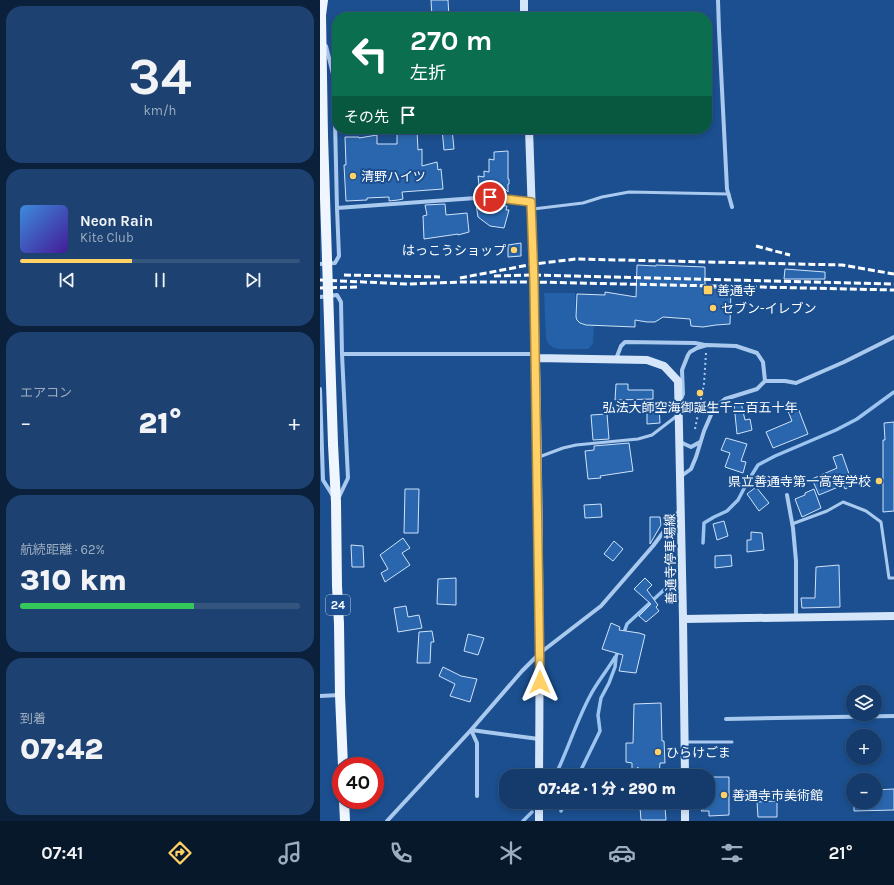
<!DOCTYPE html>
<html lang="ja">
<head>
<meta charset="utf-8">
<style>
  body { margin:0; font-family:Karla,"Noto Sans JP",sans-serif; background:#1d4271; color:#f1f3f6; height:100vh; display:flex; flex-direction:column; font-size:15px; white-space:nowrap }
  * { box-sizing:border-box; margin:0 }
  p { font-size:13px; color:#9dadc1 }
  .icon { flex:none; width:22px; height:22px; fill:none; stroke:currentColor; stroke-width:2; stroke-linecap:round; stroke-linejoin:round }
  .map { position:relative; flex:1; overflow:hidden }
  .details { display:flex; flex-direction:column; gap:6px; padding:6px; background:#0b203b; width:320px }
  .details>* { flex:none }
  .banner { position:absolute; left:12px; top:12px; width:380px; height:122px; border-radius:16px; box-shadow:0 2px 6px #0003,0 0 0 1px #33557e; background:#0b6e4f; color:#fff; overflow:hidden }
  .tools { position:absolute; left:526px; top:685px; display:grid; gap:8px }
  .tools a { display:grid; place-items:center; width:36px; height:36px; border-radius:50%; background:#143b6b; box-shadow:0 2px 6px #0003,0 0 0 1px #33557e; font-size:20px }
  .speed { position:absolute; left:12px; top:757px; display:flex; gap:8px; font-size:20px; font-weight:700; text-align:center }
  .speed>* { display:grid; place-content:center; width:52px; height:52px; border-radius:50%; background:#143b6b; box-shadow:0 2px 6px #0003,0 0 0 1px #33557e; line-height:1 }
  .speed .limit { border:6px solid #d22; background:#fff; color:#111 }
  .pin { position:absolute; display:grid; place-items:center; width:34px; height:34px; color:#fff; margin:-17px; border:2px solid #fff; border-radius:50%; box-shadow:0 1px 4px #0007 }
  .me { position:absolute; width:44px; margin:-22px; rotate:0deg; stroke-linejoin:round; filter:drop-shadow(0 0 3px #0008) }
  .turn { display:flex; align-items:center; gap:14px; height:84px; padding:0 12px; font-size:18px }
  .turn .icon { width:52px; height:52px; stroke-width:2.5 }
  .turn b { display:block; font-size:28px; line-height:34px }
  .then { display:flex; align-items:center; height:38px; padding:0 12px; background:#0003; gap:8px; font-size:15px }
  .big { font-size:30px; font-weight:800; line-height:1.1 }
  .details .tile { flex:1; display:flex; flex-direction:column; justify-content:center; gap:6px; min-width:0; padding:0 14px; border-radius:16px; background:#1d4271 }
  .details .dial { align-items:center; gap:0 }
  .dial b { font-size:52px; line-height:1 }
  .song { display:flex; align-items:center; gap:12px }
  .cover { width:48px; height:48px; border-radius:6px; background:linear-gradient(135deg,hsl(210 70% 55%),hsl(260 70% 35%)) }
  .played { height:4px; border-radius:2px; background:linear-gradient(90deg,#ffd166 40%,#33557e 40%) }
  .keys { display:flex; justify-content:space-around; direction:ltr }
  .heat { display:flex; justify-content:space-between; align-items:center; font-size:22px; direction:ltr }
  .charge { height:6px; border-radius:3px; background:linear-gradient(90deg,#34c759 62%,#33557e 0) }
  .trip { position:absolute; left:179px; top:769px; width:216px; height:40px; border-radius:16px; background:#143b6b; box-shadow:0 2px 6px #0003,0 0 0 1px #33557e; font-weight:800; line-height:40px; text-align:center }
  .tab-bar { display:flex; height:64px; justify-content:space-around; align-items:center; background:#08182b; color:#9dadc1 }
  .tab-bar .icon { width:28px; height:28px }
  .tab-bar .on { color:#ffd166 }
  .tab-bar b { font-size:18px; color:#f1f3f6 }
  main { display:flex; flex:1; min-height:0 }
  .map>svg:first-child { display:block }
</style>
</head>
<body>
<main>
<section class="details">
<div class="tile dial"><b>34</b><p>km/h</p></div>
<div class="tile">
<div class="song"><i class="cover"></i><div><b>Neon Rain</b><p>Kite Club</p></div></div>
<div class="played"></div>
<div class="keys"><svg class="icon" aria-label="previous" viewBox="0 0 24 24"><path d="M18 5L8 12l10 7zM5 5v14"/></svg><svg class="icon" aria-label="pause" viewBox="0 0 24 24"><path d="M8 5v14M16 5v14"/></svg><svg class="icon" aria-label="next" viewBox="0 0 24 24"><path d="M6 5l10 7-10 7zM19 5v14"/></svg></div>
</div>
<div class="tile"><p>エアコン</p>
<div class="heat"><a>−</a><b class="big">21°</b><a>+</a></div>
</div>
<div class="tile"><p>航続距離 · 62%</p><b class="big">310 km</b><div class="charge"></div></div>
<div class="tile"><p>到着</p><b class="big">07:42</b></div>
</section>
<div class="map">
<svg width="574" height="821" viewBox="0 0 574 821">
  <rect width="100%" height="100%" fill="#1b4f8f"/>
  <path fill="#2461a8" d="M224 293H255L256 317C258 325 267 325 274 326L273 344 268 349H238C231 347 228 345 226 338Z"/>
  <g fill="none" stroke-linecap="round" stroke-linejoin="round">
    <path stroke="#9cc4f0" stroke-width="3.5" d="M383 543 384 523 394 517 407 511 418 500 428 481 438 465 455 456 516 430 537 419 574 392
      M303 635 307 624 346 588
      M235 776C248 750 256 722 270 696 277 682 287 671 295 657
      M258 776 280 731 278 715 281 698 289 683 295 667 296 657 298 650
      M241 811 245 802
      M203 821 212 812"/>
  </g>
  <path fill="#2a66ad" stroke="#cfe3fa" d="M111 0H128L129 17H112Z
    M122 129H132L134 149 124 150Z
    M97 131 98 150 102 149V166L117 162 118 170 121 169 123 189 82 192 83 199 78 200 69 201V197L47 198V200L26 201 24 165H26L25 137H39V138L57 135V144H77V132Z
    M188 151V179H189V184H188V192L181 185 159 186 158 176 164 177V171L169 172V159L174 160V152Z
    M125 204 126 215 147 213 149 232 138 235V234L104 239 103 216 107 215 105 205Z
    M156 204 187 206 186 210H189L184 228 170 226 158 217Z
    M201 243V256L188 257V245Z
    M317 265 336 266V265L385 267V288H411L410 324 396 325 383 327 371 326 370 319 343 317 335 322H327L315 320V327L266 325 260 323 257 320 256 317 257 294 285 295V292L316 297Z
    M465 269 505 272V279H464Z
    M296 384H308V390H333V399L295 400Z
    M421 403 425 420 430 419 432 430 417 434 414 404Z
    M339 406 340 423 327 424V408Z
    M478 408 488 434 453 448 446 432 472 421 468 411Z
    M287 414 289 439 273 440 271 415Z
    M574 422V511L563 512V440H565L564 423Z
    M406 438 427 444 421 461 426 462 423 473 405 467 410 453 401 450Z
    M309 443 313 471 280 476 281 478 268 479 265 451 274 450V446Z
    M522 454 533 485 525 489 523 485 499 495 492 479 517 468 513 457Z
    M436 487 449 503 439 511 427 494Z
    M85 489H99L98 533H84Z
    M494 489 501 508 482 517 475 499 485 495V493Z
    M281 504 282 517 265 518 264 505Z
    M330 517H340L341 525 330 544Z
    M404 521 408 536 397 540 393 524Z
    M431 532 442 533 444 550 427 552V540H431Z
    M83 538 90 548 82 553 90 565 65 582 61 573 68 569 60 555Z
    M294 541 303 549 293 561 284 554Z
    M31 545 43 546 44 567H32Z
    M411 555 412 566 395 568V556Z
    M519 565 520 607 482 608 481 598H495L496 567Z
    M136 578V605L117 604 118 579Z
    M325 578 332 585 327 590 338 605 336 607 339 611 326 622 319 616 331 604 314 589Z
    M86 606 88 617 99 615 102 628 78 632 74 608Z
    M291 623 300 627 299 630 319 633 325 635 316 673 299 671 303 655 282 649Z
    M112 631 114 642H111L110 663H97L99 632Z
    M148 634 164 638 158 655 144 651Z
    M123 667 141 676 157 679 150 702 130 696 135 684 119 676Z
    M341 703 342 741H344L345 763H340L339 776H318V767L312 776V763L306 762V743H313L314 704Z
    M388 777H409V815L389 816V811H381L389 804Z
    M574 789V810L534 811V802H555V790Z
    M457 801V817H438L437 802Z
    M320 807H345L346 820H321Z"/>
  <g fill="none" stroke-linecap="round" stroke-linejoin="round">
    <path stroke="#a9c9ee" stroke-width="2" stroke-dasharray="2 3" stroke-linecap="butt" d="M375 429 384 384 386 353"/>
    <path stroke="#a9c9ee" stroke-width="3" d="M213 209 263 203 282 197 309 192 409 194
      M219 457 243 448 256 445 318 439 332 435 358 415
      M472 524 507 511 523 502 546 511 561 522 569 578H574
      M366 742H412"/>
    <path stroke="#a9c9ee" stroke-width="4" d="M398 0 399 30 407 189 412 207
      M17 208 170 197 211 202
      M0 264 15 263 19 256 17 208 14 78 6 46
      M0 297 17 295 21 302 22 354
      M296 359 301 346 305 342 375 343 385 345
      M445 381H465L476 383 524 362 574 337
      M0 389 3 480 13 496
      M360 401 363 394 362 370 368 355 370 352 377 348 387 345 416 346 437 353 443 362 445 381 437 389 405 399 394 408 384 431 376 457 371 469 360 477
      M360 442 371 447 380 442
      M467 495 473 528 476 561V618
      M19 497 28 478 22 354H215
      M0 696 20 695
      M406 719 574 716
      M151 730 219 739
      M151 730 157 743V796
      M67 821 151 730 202 671 220 653 281 606 333 546 360 510"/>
    <path stroke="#d6e6fa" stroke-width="8" d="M204 0V17
      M209 129C217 345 221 560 219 776
      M216 358 327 360 344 366 358 381 363 619 365 776
      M363 619 574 616
      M365 802V821
      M219 821V802"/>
    <path stroke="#f0f6ff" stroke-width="10" d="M3 0 1 15 3 136
      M13 444 16 502 17 586 19 624 20 695 23 766
      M24 800 25 821"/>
    <path stroke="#fff" stroke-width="3" stroke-dasharray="7 3" stroke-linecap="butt" d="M436 246 470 255
      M24 275 120 277
      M174 276 214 275 574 284
      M140 278 214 264 256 259 522 265 574 274
      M0 280 87 284 141 282H214L574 290
      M0 288 39 287"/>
    <path stroke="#f0f6ff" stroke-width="10" d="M3 136 13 444"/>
  </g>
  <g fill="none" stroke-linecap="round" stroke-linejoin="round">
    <defs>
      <path id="route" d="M170 197 211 202 214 282 220 682"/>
    </defs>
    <use href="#route" stroke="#a68842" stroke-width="10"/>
    <use href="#route" stroke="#ffd166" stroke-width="7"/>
  </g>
  <g fill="#ffd166" stroke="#1b4f8f" stroke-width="1.5">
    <circle cx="33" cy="176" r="4"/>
    <circle cx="194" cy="250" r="4"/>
    <rect x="383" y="285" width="10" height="10" rx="2"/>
    <circle cx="393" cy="308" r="4"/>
    <circle cx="380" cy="393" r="4"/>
    <circle cx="559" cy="481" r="4"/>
    <circle cx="338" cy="752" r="4"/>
    <circle cx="404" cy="795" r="4"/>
  </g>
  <g text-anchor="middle" stroke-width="4" stroke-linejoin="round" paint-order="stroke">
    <rect fill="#1b4f8f" stroke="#bbcadd" stroke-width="1" x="6" y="595" width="24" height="20" rx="3"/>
    <g font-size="12" font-weight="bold" fill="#fff">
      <text x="18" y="609">24</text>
    </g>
    <g font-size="13" fill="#fff" stroke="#1b4f8f" text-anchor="start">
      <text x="41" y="181">清野ハイツ</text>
      <text x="186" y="255" text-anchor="end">はっこうショップ</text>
      <text x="397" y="295">善通寺</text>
      <text x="401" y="313">セブン-イレブン</text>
      <text x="380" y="412" text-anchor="middle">弘法大師空海御誕生千二百五十年</text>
      <text x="551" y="486" text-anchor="end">県立善通寺第一高等学校</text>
      <text x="346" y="757">ひらけごま</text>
      <text x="412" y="800">善通寺市美術館</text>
    </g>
    <g font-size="13" fill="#fff" stroke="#1b4f8f">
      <text transform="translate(350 559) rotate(-91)" y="5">善通寺停車場線</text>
    </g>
  </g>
</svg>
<div class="tools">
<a><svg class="icon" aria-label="layers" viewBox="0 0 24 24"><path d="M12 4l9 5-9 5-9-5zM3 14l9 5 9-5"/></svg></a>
<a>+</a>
<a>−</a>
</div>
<div class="speed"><div class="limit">40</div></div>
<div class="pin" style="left:170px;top:197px;background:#d93025"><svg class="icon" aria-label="arrive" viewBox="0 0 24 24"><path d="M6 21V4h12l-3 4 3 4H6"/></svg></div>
<svg class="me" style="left:220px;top:682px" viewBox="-20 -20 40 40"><path d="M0-17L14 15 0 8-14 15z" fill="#ffd166" stroke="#fff" stroke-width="4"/></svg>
<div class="trip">07:42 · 1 分 · 290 m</div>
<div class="banner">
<div class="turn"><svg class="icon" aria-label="left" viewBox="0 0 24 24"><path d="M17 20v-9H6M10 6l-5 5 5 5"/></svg><div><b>270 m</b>左折</div></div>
<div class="then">その先<svg class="icon" aria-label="arrive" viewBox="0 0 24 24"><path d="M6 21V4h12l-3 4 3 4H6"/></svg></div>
</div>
</div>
</main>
<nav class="tab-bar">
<b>07:41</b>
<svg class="icon on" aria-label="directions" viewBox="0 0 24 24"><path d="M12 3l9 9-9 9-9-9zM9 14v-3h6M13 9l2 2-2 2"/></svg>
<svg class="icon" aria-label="music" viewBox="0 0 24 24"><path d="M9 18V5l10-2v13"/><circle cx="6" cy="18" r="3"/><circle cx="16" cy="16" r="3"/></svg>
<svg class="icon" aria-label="phone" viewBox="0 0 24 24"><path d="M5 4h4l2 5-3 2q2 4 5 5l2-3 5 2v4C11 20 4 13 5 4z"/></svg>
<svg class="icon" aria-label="climate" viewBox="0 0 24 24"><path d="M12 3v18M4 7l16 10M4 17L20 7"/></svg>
<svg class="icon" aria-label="car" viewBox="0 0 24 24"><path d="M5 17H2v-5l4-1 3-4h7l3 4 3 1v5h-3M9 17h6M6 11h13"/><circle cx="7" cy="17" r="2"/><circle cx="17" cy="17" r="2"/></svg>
<svg class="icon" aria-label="filters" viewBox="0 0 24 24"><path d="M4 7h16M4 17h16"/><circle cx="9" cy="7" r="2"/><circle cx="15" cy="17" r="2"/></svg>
<b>21°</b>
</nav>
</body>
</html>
